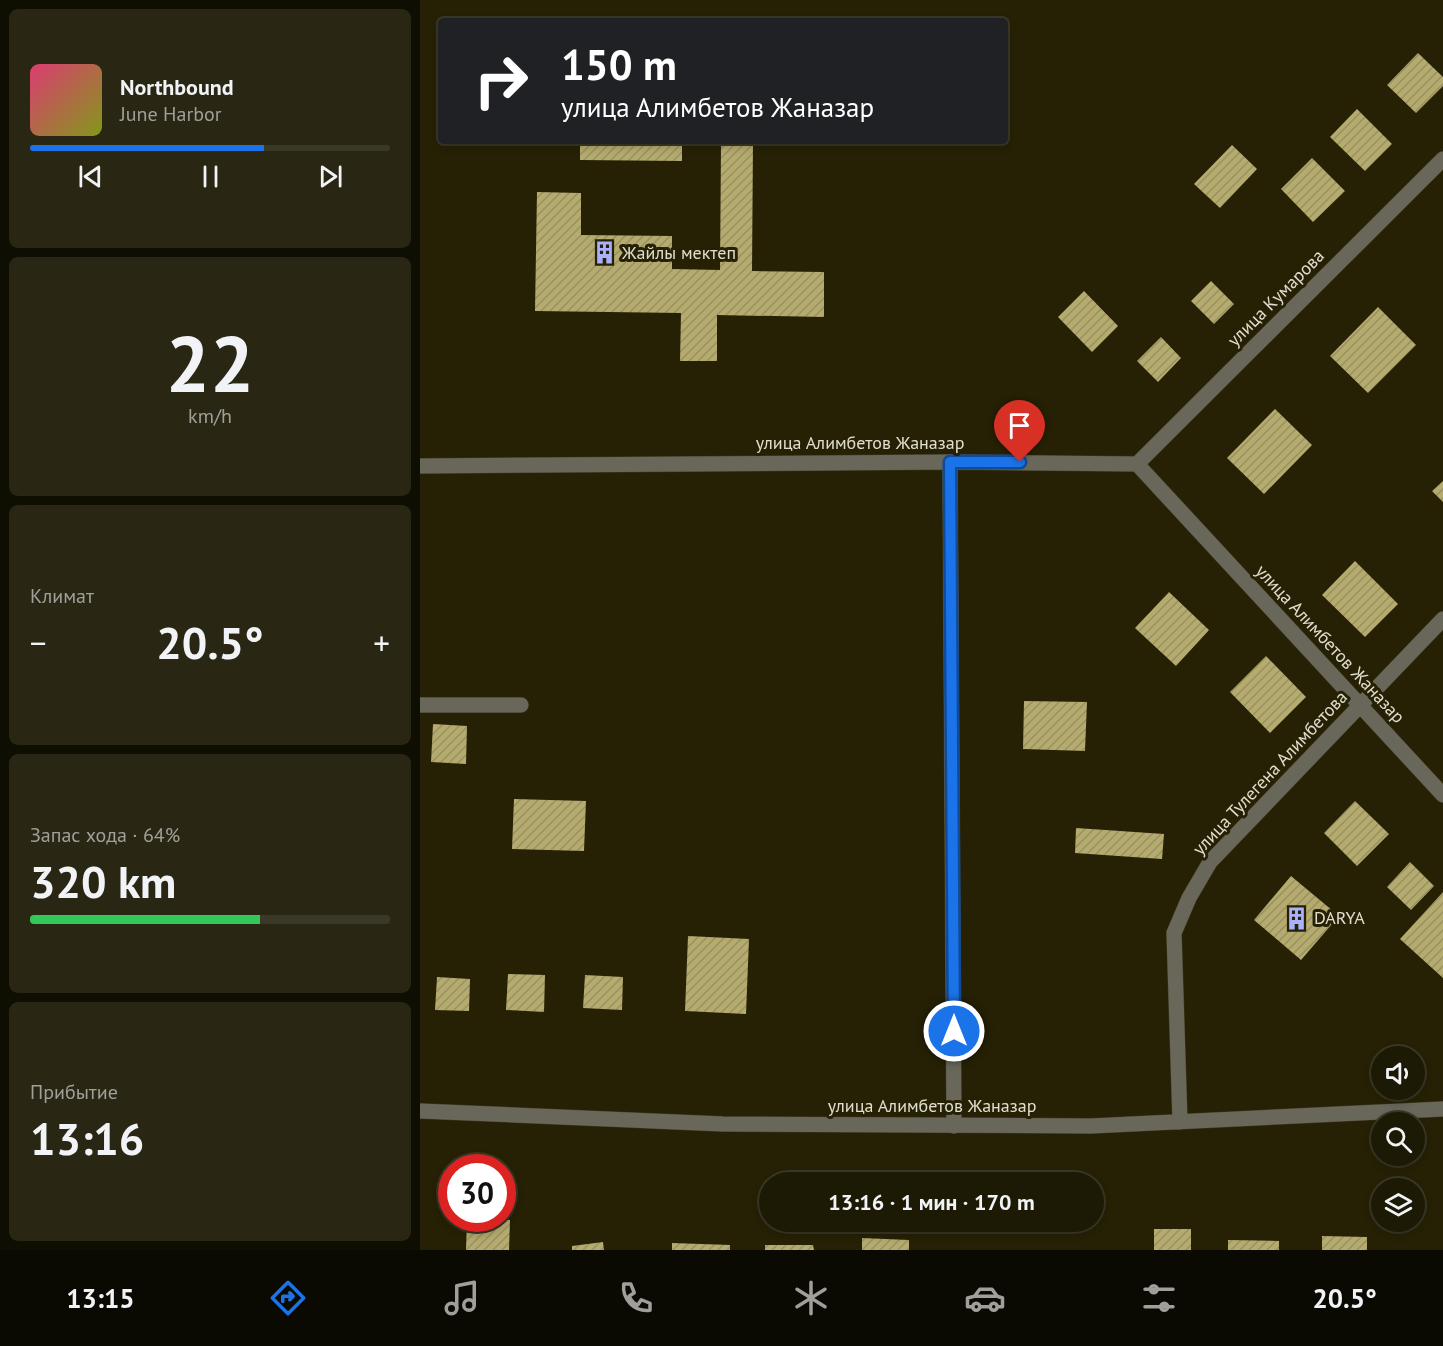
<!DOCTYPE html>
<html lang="ru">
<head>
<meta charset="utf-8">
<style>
  body { margin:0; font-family:"PT Sans",sans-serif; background:#292613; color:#f1f3f6; height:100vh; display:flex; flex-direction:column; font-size:22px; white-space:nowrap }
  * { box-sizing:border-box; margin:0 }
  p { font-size:20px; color:#a0a09a }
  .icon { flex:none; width:33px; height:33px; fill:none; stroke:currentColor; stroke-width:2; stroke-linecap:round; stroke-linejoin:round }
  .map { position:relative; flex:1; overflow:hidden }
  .panel { display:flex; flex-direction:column; gap:9px; padding:9px; background:#0f0e02; width:420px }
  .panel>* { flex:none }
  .banner { position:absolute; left:18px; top:18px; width:570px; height:126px; border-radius:6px; box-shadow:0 3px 9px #0003,0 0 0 2px #3a3826; background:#202124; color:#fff; overflow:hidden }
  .tools { position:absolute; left:951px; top:1046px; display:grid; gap:12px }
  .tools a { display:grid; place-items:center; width:54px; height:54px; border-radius:50%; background:#1c1904; box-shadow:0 3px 9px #0003,0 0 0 2px #3a3826; font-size:30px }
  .speed { position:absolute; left:18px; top:1154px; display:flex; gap:12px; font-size:30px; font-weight:700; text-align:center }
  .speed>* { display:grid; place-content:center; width:78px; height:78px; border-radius:50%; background:#1c1904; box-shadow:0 3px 9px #0003,0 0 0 2px #3a3826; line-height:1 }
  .speed .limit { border:9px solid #d22; background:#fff; color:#111 }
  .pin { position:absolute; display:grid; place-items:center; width:51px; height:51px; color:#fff; margin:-62px -26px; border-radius:50% 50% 50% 0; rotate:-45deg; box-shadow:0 0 6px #0007 }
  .pin .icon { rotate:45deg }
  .me { position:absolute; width:66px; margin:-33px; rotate:0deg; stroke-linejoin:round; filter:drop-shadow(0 0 4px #0008) }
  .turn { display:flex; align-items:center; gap:21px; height:126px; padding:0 24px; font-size:27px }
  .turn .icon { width:78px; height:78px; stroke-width:2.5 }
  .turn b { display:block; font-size:42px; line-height:51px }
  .big { font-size:45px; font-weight:700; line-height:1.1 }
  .panel .card { flex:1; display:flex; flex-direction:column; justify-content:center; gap:9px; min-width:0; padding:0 21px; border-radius:9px; background:#292613 }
  .panel .dial { align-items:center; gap:0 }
  .dial b { font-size:78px; line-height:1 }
  .song { display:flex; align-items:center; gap:18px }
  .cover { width:72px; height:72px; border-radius:9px; background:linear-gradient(135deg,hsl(340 70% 55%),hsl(70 70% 35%)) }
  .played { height:6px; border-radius:3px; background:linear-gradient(90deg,#1a73e8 65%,#3a3826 65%) }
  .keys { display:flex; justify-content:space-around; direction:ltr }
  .heat { display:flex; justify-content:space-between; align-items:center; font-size:33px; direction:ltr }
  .charge { height:9px; border-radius:4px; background:linear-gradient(90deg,#34c759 64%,#3a3826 0) }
  .trip { position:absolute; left:339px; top:1172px; width:345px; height:60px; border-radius:30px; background:#1c1904; box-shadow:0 3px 9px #0003,0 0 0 2px #3a3826; font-weight:700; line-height:60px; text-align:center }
  .tab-bar { display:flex; height:96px; justify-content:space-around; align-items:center; background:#0b0a02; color:#a0a09a }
  .tab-bar .icon { width:42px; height:42px }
  .tab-bar .active { color:#1a73e8 }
  .tab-bar b { font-size:27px; color:#f1f3f6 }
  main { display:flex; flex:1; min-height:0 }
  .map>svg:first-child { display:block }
</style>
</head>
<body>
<main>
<section class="panel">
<div class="card">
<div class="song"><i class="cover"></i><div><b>Northbound</b><p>June Harbor</p></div></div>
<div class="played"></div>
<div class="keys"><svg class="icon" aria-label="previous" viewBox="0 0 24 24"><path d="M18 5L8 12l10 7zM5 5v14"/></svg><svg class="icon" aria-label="pause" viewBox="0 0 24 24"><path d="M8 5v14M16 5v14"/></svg><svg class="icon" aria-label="next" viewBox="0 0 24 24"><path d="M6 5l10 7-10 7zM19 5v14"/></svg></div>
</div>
<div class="card dial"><b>22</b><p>km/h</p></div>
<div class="card"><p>Климат</p>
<div class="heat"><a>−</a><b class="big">20.5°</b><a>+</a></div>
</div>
<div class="card"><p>Запас хода · 64%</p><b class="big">320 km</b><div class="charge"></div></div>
<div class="card"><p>Прибытие</p><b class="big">13:16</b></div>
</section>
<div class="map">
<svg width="1023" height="1250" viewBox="0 0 1023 1250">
  <defs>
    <pattern id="building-hatch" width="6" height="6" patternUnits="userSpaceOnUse" patternTransform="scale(1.5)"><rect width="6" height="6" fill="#b5ab6e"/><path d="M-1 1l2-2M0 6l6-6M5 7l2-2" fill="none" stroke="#989162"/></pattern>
  </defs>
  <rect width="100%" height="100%" fill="#262105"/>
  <path fill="url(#building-hatch)" d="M998 53 1023 77V86L996 113 967 85Z
    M937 109 972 144 945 171 910 137Z
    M160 141H333L332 271 404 272V317L297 315V361H260L261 313 115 311 117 192 161 193V235L252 236V269L300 270 301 145H262V161L160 160Z
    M812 145 837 169 800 208 774 184Z
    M892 158 925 191 893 222 861 189Z
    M791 281 814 304 794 324 771 301Z
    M664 291 698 326 672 352 638 317Z
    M958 307 996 345 948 393 910 356Z
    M741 337 761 358 738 382 717 361Z
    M855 409 892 445 844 494 807 458Z
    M1023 481V502L1012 491Z
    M935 561 978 604 945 637 902 595Z
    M749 592 789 630 756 666 715 628Z
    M846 656 886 697 850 733 810 692Z
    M604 701 667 702 665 751 603 749Z
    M13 724 47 726 46 764 11 762Z
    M94 799 166 801 164 851 92 849Z
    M935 801 969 834 937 866 904 833Z
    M656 828 744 834 742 859 655 853Z
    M990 862 1014 886 991 910 967 887Z
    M871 876 919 916 881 960 834 920Z
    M1023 892V978L980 939Z
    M268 936 329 939 326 1014 265 1011Z
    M88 974 125 975 124 1012 86 1010Z
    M165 975 203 977 202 1010 163 1008Z
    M17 977 50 979 49 1011 15 1010Z
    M47 1218 90 1220 89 1250H46Z
    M734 1229H771V1250H734Z
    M902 1236 947 1237V1250H902Z
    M442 1238 489 1240V1250H442Z
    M808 1240 859 1241V1250H808Z
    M183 1242 184 1250H152V1246Z
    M252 1243 310 1245V1250H252Z
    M345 1245H393L394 1250H345Z"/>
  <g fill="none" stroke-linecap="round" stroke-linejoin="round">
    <defs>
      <path id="minor" d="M530 462 534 1126
        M717 464 1023 159
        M0 466 530 462 717 464 1023 795
        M0 705H101
        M0 1111 303 1124 671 1126 1023 1109
        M760 1122 754 933 769 898 790 862 1023 619"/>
    </defs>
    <use href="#minor" stroke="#403b21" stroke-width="16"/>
    <use href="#minor" stroke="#69675a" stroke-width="15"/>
  </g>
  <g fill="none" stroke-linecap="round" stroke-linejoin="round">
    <defs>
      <path id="route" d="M534 1031 530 462H600"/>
    </defs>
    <use href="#route" stroke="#114b97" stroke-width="15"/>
    <use href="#route" stroke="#1a73e8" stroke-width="10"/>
  </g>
  <defs>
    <symbol id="building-bare" viewBox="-9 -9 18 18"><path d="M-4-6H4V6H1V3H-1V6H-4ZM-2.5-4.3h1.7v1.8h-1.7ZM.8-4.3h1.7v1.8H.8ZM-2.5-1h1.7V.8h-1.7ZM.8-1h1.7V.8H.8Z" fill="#aab0fb" stroke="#262105" stroke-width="2.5" paint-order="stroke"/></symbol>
  </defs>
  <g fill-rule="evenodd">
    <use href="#building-bare" x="168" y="236" width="33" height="33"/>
    <use href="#building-bare" x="860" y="902" width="33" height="33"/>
  </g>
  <g text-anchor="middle" stroke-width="6" stroke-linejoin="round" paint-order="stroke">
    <g font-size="18" fill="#e0decd" stroke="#262105" text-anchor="start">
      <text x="202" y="259">Жайлы мектеп</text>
      <text x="894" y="924">DARYA</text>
    </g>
    <g font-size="18" fill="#e0decd" stroke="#262105">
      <text transform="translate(856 298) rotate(-45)" y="6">улица Кумарова</text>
      <text x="440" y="449">улица Алимбетов Жаназар</text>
      <text transform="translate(910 644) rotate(47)" y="6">улица Алимбетов Жаназар</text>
      <text transform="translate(850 773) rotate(-47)" y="6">улица Тулегена Алимбетова</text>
      <text x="512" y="1112">улица Алимбетов Жаназар</text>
    </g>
  </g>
</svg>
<div class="tools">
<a><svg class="icon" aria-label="sound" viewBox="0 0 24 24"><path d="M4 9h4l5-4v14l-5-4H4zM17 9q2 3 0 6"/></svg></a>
<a><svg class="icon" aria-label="search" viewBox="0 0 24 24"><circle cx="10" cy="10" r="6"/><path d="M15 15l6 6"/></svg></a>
<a><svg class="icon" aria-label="layers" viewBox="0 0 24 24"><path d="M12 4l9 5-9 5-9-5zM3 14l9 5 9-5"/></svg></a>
</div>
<div class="speed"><div class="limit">30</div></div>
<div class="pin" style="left:600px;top:462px;background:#d93025"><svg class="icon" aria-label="arrive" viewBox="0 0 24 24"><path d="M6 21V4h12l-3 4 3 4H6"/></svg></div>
<svg class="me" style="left:534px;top:1031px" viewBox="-20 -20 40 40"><circle r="17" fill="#1a73e8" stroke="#fff" stroke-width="3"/><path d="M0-11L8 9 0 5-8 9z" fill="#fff"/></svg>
<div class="trip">13:16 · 1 мин · 170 m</div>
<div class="banner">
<div class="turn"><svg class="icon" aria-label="right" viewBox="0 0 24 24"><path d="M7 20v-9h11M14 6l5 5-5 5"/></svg><div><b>150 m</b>улица Алимбетов Жаназар</div></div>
</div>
</div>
</main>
<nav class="tab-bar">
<b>13:15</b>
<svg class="icon active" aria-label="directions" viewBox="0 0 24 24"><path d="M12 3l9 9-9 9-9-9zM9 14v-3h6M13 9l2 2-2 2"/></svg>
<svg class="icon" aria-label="music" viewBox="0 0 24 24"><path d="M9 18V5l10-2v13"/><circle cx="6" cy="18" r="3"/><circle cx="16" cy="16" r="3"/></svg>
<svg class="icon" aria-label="phone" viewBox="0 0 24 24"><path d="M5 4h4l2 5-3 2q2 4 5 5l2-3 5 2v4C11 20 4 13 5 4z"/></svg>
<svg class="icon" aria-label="climate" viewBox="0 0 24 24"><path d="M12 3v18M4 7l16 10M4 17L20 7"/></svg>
<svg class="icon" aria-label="car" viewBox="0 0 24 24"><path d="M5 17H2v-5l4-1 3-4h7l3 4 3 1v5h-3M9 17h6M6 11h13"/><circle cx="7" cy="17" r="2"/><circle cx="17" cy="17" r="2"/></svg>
<svg class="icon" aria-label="filters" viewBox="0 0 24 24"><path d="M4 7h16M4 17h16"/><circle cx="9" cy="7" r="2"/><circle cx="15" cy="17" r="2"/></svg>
<b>20.5°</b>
</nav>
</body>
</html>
